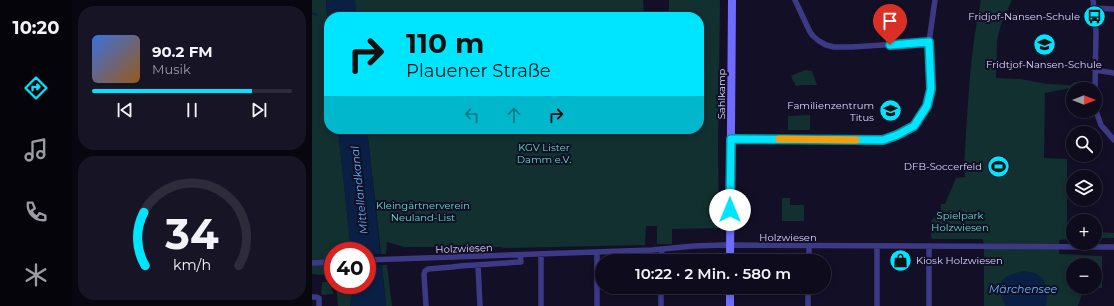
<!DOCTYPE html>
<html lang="de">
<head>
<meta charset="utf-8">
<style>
  body { margin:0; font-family:Montserrat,sans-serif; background:#171425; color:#f1f3f6; height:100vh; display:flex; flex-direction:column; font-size:15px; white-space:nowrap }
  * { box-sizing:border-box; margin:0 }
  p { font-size:13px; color:#9b9ba3 }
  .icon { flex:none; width:22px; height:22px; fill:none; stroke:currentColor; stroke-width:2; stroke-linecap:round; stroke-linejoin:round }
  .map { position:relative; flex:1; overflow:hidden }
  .sheet { display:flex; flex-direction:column; gap:6px; padding:6px; background:#08060f; width:240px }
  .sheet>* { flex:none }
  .hud { position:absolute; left:12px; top:12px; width:380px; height:122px; border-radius:16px; box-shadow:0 2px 6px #0003,0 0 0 1px #2e2b3b; background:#00e5ff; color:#111; overflow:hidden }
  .needle { width:26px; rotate:90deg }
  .buttons { position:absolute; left:754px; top:82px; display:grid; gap:8px }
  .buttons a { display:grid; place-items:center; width:36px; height:36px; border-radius:50%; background:#0e0b1c; box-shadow:0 2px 6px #0003,0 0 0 1px #2e2b3b; font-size:20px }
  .speed { position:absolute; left:12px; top:242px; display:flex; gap:8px; font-size:20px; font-weight:700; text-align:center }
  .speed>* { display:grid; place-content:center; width:52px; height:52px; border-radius:50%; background:#0e0b1c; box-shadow:0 2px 6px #0003,0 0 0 1px #2e2b3b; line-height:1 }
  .speed .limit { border:6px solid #d22; background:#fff; color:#111 }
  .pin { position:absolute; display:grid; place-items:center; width:34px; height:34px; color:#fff; margin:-41px -17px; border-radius:50% 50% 50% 0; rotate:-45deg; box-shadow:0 0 4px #0007 }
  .pin .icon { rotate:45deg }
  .me { position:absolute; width:44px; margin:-22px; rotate:0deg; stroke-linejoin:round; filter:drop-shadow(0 0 3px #0008) }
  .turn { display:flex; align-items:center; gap:14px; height:84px; padding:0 16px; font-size:18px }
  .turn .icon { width:52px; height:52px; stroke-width:2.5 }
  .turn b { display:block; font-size:28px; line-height:34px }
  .lanes { display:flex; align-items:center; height:38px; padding:0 16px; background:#0003; justify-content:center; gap:20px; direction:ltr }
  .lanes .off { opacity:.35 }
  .sheet .widget { flex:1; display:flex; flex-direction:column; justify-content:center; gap:6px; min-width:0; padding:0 14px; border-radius:16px; background:#171425 }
  .sheet .dial { align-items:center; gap:0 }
  .dial svg { height:104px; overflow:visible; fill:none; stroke:#2e2b3b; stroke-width:7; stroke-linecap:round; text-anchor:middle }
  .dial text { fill:#f1f3f6; stroke:none }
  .song { display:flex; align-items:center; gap:12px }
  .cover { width:48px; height:48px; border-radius:6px; background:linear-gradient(135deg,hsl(220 70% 55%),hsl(30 70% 35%)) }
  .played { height:4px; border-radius:2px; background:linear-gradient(90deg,#00e5ff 80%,#2e2b3b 80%) }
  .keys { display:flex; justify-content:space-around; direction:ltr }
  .trip { position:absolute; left:283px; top:254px; width:236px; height:40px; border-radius:20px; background:#0e0b1c; box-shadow:0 2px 6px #0003,0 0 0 1px #2e2b3b; font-weight:600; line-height:40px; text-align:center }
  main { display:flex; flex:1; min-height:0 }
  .dock { display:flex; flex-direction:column; width:72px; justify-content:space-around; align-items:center; background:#06040b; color:#9b9ba3 }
  .dock .icon { width:28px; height:28px }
  .dock .current { color:#00e5ff }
  .dock b { font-size:18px; color:#f1f3f6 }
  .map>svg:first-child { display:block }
</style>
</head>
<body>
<main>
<nav class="dock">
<b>10:20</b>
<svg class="icon current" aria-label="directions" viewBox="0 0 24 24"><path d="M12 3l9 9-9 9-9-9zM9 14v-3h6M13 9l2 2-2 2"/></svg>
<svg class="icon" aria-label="music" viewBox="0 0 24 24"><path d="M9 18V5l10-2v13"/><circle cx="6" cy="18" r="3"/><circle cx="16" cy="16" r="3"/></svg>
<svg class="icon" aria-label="phone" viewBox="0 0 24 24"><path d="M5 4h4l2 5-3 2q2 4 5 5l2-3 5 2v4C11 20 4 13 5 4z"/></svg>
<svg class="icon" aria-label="climate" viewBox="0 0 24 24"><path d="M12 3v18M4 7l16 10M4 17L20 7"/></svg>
</nav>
<section class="sheet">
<div class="widget">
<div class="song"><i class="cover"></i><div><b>90.2 FM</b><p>Musik</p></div></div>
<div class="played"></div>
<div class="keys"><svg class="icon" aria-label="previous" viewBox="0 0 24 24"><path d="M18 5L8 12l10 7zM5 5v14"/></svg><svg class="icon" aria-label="pause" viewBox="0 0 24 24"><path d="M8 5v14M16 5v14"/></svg><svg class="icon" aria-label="next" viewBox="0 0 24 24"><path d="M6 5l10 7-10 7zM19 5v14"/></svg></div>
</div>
<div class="widget dial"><svg viewBox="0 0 100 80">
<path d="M14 69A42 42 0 1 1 86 69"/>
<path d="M14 69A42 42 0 0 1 13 28" stroke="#00e5ff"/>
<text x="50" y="56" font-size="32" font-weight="700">34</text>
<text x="50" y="72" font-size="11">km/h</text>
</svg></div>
</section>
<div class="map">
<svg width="802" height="306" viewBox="0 0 802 306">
  <rect width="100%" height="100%" fill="#130f26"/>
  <path fill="#12302f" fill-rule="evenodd" d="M0 0H14L17 42V129H26L38 240 39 251H21V276L0 274Z
    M43 0H331L332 17H44Z
    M357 0H408L406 150 407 228 360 229V244H345V226H334L333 245 192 248 188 247H92L75 242 74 254H69L55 129H387V17H357Z
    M669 0H700L689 24 685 41 684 78 708 79 736 84 758 85 763 82H779L780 86H765L758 88 733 93 732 158 755 159V231H761V239L747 240V254L790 256V288H772L766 306H672V246L671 239H621L619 238V221L624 216H629V204H633L644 178 653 177 652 166C656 110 657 55 669 0ZM761 265H783V287H761Z
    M493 70 500 71 505 85H491L484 86 479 76Z
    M498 115V130H476V116Z
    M470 198H478V205H492V221H470Z
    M783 232 802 233V238H783Z
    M70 265H75L80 306H74Z
    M10 282H17L22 294 9 295Z
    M24 285H42L38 306H26Z"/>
  <path fill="#0a1f44" d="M14 0H43L44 17H17V42Z
    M26 129H55L74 306H38L42 285H55V251H39Z
    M711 271C734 272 737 286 734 306H693C683 283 687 277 711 271Z"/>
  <path fill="#130f26" d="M71 254 72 265 55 266V255Z"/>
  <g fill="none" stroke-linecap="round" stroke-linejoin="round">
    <path stroke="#0a1f44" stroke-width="1.5" d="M0 13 5 15"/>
    <path stroke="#3d3a85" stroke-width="5.5" d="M483 0 498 32 501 36 507 41 514 45 522 47H540L617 42
      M781 0 783 16 784 32 783 90
      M781 8 802 9
      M783 70 802 73
      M783 108 789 125 802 140
      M419 139 571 140 585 135 602 126 615 106 619 89 617 42 623 0
      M565 246V306
      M229 254V306
      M55 260 340 250 382 246 412 245 802 247
      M349 261 350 249
      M497 261V246
      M0 263 21 262
      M166 265 168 306
      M0 297H4L7 298V306
      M114 306 112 274 113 271 116 269 140 267 148 266 209 262 208 255
      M285 306V252
      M349 306V287
      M496 306V287
      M617 306V246"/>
    <path stroke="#6f6bff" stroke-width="8" d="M418 261 420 0
      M418 306V287"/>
  </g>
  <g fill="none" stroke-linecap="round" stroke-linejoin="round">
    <defs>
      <path id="route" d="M418 210 419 139 571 140 585 135 602 126 615 106 619 89 617 42 578 45"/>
    </defs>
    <use href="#route" stroke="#0095a6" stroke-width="10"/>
    <use href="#route" stroke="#00e5ff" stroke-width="7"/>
    <path stroke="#f59e0b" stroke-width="7" d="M467 139 544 140"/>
  </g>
  <defs>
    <symbol id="bus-disc" viewBox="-11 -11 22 22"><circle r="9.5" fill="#00e5ff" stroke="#130f26"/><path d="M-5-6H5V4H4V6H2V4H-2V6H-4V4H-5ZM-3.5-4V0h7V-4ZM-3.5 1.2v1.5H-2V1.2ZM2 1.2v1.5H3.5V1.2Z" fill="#111"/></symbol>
    <symbol id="school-disc" viewBox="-11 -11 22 22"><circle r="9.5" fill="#00e5ff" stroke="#130f26"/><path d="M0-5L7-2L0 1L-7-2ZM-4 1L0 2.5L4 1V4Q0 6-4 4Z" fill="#111"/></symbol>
    <symbol id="stadium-disc" viewBox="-11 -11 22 22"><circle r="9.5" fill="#00e5ff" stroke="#130f26"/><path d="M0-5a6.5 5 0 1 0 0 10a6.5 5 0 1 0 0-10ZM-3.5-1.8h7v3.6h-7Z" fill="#111"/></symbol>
    <symbol id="shop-disc" viewBox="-11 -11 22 22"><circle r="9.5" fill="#00e5ff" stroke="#130f26"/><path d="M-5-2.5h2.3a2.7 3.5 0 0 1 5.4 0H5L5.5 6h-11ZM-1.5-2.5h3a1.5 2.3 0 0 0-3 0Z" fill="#111"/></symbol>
  </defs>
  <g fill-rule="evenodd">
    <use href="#bus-disc" x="770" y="4" width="25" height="25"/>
    <use href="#school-disc" x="720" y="32" width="25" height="25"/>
    <use href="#school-disc" x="566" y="98" width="25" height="25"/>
    <use href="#stadium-disc" x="674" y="154" width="25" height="25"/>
    <use href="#shop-disc" x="576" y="248" width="25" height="25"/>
  </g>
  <g text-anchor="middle" stroke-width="4" stroke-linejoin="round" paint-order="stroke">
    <g font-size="10" fill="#d9d4ff" stroke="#130f26" text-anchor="end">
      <text x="768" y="20">Fridjof-Nansen-Schule</text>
      <text x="732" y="68" text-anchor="middle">Fridtjof-Nansen-Schule</text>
      <text x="562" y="109">Familienzentrum<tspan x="562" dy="12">Titus</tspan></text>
      <text x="670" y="170">DFB-Soccerfeld</text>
      <text x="604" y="264" text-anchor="start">Kiosk Holzwiesen</text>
    </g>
    <g font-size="10" fill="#d9d4ff" stroke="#130f26">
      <text transform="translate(409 94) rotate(-90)" y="4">Sahlkamp</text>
      <text x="476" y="241">Holzwiesen</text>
      <text transform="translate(152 248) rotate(-2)" y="4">Holzwiesen</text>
    </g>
    <g font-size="10" fill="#5fe0c0" stroke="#130f26">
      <text x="232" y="151">KGV Lister<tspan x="232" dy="12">Damm e.V.</tspan></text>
      <text x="111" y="209">Kleingärtnerverein<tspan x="111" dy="12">Neuland-List</tspan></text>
      <text x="648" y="219">Spielpark<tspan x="648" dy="12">Holzwiesen</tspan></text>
    </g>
    <g font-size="11" font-style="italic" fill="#62b6ff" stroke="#130f26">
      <text transform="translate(47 190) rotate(-96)" y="4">Mittellandkanal</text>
      <text x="711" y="293">Märchensee</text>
    </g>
  </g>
</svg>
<div class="buttons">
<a><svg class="needle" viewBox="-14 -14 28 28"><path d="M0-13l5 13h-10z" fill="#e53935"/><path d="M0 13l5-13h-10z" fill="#9b9ba3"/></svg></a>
<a><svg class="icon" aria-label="search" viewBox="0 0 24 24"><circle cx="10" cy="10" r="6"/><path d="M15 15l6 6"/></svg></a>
<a><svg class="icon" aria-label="layers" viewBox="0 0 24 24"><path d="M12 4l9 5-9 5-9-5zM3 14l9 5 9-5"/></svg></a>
<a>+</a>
<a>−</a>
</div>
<div class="speed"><div class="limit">40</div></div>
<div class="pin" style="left:578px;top:45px;background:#d93025"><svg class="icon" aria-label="arrive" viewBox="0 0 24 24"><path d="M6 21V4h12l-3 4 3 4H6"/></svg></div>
<svg class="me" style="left:418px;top:210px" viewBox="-20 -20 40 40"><circle r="19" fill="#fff"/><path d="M0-13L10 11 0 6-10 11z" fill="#00e5ff"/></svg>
<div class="trip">10:22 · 2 Min. · 580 m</div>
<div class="hud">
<div class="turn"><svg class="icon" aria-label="right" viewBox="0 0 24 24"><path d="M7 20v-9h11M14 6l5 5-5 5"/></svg><div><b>110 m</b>Plauener Straße</div></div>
<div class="lanes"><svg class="icon off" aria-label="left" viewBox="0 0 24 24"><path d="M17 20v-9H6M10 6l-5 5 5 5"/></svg><svg class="icon off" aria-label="ahead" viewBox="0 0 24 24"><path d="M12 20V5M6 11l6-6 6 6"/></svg><svg class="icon" aria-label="right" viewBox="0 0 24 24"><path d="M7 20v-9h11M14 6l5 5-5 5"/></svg></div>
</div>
</div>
</main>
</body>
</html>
